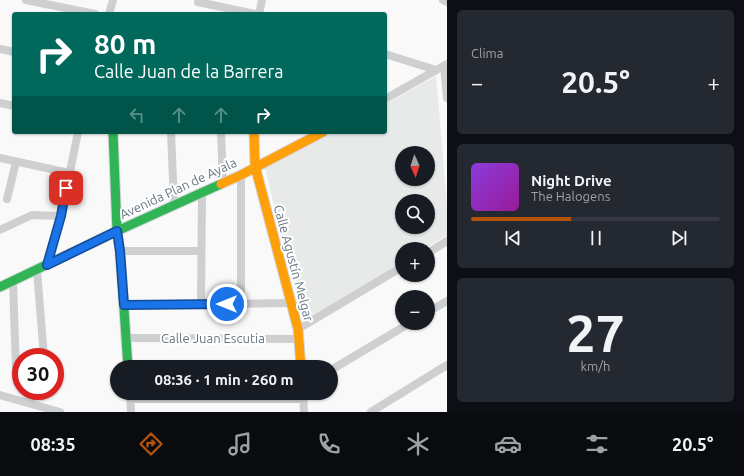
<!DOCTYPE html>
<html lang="es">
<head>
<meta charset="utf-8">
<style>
  body { margin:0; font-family:Ubuntu,sans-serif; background:#242831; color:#f1f3f6; height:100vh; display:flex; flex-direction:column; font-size:15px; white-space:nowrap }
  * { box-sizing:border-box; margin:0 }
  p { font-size:13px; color:#9ea1a6 }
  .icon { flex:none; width:22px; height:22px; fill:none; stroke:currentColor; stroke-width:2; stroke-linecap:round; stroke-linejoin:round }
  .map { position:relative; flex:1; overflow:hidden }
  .panel { display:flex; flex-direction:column; gap:10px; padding:10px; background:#0d0f14; width:297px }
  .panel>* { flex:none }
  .top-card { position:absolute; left:12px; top:12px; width:375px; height:122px; border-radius:4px; box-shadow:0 1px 3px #0004; background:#00695c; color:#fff; overflow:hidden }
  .needle { width:26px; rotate:177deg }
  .tools { position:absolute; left:395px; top:146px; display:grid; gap:8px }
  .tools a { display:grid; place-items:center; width:40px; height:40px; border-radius:50%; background:#171b24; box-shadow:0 1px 3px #0004; font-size:20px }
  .speed { position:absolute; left:12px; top:348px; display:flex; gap:8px; font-size:20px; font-weight:700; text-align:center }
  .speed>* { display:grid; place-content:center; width:52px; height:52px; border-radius:50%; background:#171b24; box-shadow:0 1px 3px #0004; line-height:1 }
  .speed .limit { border:6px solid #d22; background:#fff; color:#111 }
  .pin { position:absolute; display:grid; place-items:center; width:34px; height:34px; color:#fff; margin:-17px; border-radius:8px; box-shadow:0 2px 6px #0006 }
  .me { position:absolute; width:44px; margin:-22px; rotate:270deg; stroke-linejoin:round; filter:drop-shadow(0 0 3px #0008) }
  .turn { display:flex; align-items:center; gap:14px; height:84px; padding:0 16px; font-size:18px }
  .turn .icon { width:52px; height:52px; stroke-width:2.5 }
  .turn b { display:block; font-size:28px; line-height:34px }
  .lanes { display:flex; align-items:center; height:38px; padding:0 16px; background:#0003; justify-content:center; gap:20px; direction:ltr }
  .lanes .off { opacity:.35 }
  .big { font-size:30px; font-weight:700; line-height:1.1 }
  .panel .tile { flex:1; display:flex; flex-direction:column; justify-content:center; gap:6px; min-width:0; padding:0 14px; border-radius:6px; background:#242831 }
  .panel .dial { align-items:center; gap:0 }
  .dial b { font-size:52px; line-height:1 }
  .song { display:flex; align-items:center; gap:12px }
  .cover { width:48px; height:48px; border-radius:6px; background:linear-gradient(135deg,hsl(270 70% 55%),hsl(300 70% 35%)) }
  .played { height:4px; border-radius:2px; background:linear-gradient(90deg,#b45309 40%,#363941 40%) }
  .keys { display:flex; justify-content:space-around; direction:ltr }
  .heat { display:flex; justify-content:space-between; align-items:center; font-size:22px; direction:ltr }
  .trip { position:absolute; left:110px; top:360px; width:228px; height:40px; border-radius:20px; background:#171b24; box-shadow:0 1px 3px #0004; font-weight:700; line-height:40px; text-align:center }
  .dock { display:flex; height:64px; justify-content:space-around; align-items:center; background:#090b0e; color:#9ea1a6 }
  .dock .icon { width:28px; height:28px }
  .dock .on { color:#b45309 }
  .dock b { font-size:18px; color:#f1f3f6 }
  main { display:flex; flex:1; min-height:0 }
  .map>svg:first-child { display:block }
</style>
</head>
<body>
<main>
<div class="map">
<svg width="447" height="412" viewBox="0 0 447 412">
  <rect width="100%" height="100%" fill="#f9f9f9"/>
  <path fill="#e8e9e9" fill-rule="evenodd" d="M436 76 447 206V235L424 249H402V263L303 322 265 168 334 132H385V104ZM402 153H428V179H402ZM402 201H428V227H402Z"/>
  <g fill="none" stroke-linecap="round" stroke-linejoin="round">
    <defs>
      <path id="fast" d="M113 132 117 231 120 251 128 367
        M0 287 117 231 221 184"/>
      <path id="slow" d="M254 132 255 166 298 329 301 367
        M221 184 241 175 323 132"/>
    </defs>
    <use href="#fast" stroke="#d5d6d7" stroke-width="11"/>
    <use href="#slow" stroke="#d5d6d7" stroke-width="11"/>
    <path stroke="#cecfd0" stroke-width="8" d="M26 0 95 14
      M443 0 447 2
      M198 2 255 14
      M109 14 113 0
      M259 14 262 0
      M0 49 14 52
      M385 54 436 70
      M444 66 447 98
      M385 99 447 64
      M0 103 14 106
      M171 132 174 204
      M221 132 223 183
      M0 158 69 173
      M241 175V304
      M7 199 16 162
      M0 230 32 215 61 216
      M120 251H201
      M428 253 447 241
      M47 265 61 216 78 132
      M37 270 44 357
      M13 282 16 369
      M201 304 202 192
      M124 305 291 303
      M428 312 447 301
      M298 329 402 267
      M126 338 299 339
      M331 370 410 323
      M130 393 131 412
      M303 393 304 412
      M0 395 60 412
      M130 399H303
      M371 412 447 365"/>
    <use href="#fast" stroke="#30b455" stroke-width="9"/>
    <use href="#slow" stroke="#ff9f0a" stroke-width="9"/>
  </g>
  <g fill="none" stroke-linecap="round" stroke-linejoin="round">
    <defs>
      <path id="route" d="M66 188 61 216 47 265 117 231 120 251 124 305 227 304"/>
    </defs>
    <use href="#route" stroke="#114b97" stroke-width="10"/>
    <use href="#route" stroke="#1a73e8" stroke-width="7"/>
  </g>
  <g text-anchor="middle" stroke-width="4" stroke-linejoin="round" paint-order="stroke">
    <g font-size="13" fill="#657683" stroke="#fff">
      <text transform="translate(178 188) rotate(-25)" y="5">Avenida Plan de Ayala</text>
      <text transform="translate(294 263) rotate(75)" y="5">Calle Agustín Melgar</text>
      <text x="213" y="343">Calle Juan Escutia</text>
    </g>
  </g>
</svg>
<div class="tools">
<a><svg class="needle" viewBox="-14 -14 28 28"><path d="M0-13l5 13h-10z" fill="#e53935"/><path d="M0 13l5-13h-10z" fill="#9ea1a6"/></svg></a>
<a><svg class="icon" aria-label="search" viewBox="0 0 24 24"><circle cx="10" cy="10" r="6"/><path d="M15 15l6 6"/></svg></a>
<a>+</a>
<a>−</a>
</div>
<div class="speed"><div class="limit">30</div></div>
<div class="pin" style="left:66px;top:188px;background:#d93025"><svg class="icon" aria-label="arrive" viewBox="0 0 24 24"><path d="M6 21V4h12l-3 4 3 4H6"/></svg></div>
<svg class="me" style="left:227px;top:304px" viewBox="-20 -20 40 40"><circle r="17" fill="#1a73e8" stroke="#fff" stroke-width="3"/><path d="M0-11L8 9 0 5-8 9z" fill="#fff"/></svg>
<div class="trip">08:36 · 1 min · 260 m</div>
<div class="top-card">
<div class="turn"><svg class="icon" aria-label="right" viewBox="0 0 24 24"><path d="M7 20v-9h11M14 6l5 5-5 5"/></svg><div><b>80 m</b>Calle Juan de la Barrera</div></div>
<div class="lanes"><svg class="icon off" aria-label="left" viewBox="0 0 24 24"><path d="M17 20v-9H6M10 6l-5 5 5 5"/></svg><svg class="icon off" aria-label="ahead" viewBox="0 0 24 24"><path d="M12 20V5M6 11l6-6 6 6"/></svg><svg class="icon off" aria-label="ahead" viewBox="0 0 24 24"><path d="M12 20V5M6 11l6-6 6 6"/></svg><svg class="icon" aria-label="right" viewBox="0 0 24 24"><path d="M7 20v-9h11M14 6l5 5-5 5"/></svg></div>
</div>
</div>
<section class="panel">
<div class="tile"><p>Clima</p>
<div class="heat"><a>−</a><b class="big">20.5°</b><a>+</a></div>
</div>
<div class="tile">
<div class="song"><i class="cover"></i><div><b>Night Drive</b><p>The Halogens</p></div></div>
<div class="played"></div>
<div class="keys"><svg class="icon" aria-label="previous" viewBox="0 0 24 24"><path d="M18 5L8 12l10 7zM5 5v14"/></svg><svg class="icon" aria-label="pause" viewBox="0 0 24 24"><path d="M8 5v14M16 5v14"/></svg><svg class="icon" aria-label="next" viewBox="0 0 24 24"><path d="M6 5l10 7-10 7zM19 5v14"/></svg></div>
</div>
<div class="tile dial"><b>27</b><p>km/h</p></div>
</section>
</main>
<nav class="dock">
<b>08:35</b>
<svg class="icon on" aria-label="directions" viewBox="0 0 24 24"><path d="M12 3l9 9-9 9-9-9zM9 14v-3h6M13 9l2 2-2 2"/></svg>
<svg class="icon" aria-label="music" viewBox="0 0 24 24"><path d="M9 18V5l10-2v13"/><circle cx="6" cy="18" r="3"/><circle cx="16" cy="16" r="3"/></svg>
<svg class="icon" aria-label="phone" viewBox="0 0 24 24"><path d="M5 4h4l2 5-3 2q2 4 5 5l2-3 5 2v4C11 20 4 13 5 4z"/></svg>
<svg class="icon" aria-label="climate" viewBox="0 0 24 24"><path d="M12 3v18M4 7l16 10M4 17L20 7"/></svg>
<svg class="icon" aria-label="car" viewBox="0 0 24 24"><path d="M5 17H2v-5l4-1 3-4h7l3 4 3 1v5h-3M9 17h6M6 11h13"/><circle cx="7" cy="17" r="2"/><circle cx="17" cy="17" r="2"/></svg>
<svg class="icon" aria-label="filters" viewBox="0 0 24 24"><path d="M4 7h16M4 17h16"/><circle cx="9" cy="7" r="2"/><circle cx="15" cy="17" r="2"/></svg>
<b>20.5°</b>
</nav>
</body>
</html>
